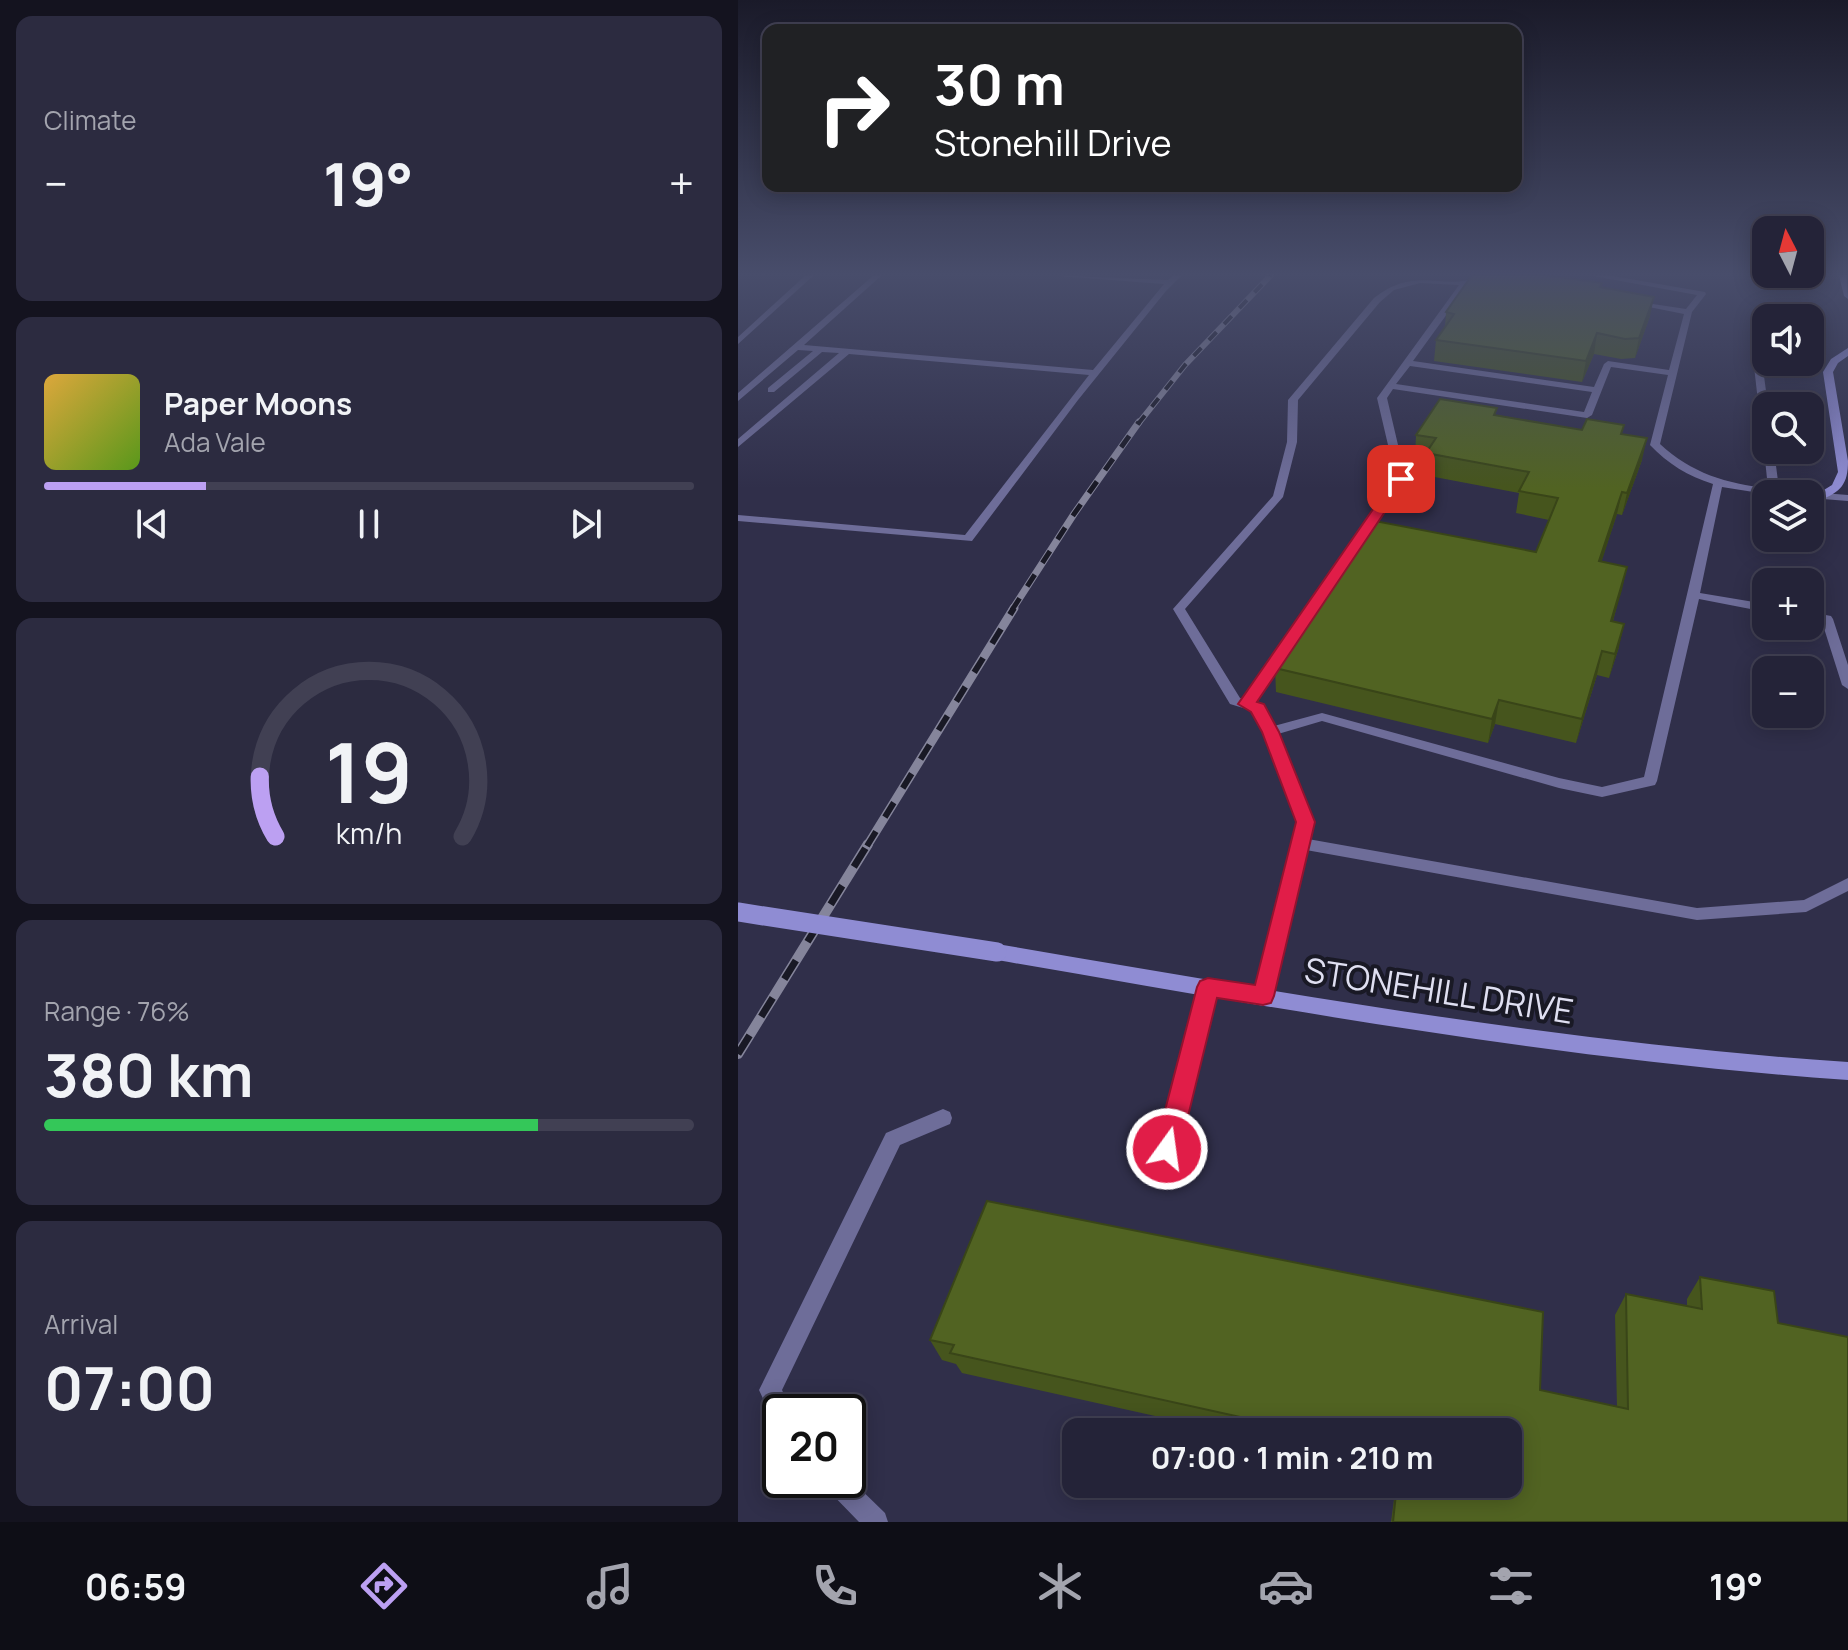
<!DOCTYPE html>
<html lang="en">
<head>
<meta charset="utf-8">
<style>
  body { margin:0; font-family:Manrope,sans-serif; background:#2c2b40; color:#f1f3f6; height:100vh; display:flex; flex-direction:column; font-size:30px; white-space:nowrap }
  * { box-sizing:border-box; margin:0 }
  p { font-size:26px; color:#a3a4ae }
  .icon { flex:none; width:44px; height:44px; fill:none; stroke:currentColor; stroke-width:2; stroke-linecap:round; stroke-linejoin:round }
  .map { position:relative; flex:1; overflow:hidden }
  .drawer { display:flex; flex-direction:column; gap:16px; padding:16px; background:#14131f; width:738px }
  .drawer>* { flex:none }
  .top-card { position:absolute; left:24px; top:24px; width:760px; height:168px; border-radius:16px; box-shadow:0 4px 20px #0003,0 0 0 2px #414053; background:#202124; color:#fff; overflow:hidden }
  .needle { width:52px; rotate:354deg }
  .buttons { position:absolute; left:1014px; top:216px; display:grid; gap:16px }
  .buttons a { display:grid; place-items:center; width:72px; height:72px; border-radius:16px; background:#242338; box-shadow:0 4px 20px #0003,0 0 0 2px #414053; font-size:40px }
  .speed { position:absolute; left:24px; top:1394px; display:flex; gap:16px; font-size:40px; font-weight:700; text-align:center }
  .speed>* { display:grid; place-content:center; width:104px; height:104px; border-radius:50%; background:#242338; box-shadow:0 4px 20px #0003,0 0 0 2px #414053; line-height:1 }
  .speed .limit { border:4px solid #111; border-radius:12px; background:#fff; color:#111 }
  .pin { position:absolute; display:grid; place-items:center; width:68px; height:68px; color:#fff; margin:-34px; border-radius:16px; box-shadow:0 4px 12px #0006 }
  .me { position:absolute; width:88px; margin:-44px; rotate:14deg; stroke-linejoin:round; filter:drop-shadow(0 0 6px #0008) }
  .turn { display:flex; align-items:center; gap:28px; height:168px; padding:0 40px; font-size:36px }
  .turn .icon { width:104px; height:104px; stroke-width:2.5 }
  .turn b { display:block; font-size:56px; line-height:68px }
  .big { font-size:60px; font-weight:700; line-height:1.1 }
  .drawer .widget { flex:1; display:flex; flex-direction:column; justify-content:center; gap:12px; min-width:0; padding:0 28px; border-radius:16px; background:#2c2b40 }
  .drawer .dial { align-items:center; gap:0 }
  .dial svg { height:208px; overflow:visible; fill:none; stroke:#414053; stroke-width:7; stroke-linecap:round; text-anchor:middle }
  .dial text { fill:#f1f3f6; stroke:none }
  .song { display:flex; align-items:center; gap:24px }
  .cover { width:96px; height:96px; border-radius:12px; background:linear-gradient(135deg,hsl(40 70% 55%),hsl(90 70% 35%)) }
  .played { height:8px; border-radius:4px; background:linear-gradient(90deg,#bca0f2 25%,#414053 25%) }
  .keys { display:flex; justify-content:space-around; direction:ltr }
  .heat { display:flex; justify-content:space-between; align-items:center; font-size:44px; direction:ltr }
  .charge { height:12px; border-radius:6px; background:linear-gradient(90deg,#34c759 76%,#414053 0) }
  .trip { position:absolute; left:324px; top:1418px; width:460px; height:80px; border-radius:16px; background:#242338; box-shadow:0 4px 20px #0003,0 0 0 2px #414053; font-weight:700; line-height:80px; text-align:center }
  .tab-bar { display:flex; height:128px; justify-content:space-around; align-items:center; background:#0e0e16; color:#a3a4ae }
  .tab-bar .icon { width:56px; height:56px }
  .tab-bar .selected { color:#bca0f2 }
  .tab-bar b { font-size:36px; color:#f1f3f6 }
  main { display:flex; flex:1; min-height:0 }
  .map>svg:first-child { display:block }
</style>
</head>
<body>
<main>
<section class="drawer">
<div class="widget"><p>Climate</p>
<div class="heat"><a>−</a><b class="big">19°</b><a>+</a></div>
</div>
<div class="widget">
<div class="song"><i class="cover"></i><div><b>Paper Moons</b><p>Ada Vale</p></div></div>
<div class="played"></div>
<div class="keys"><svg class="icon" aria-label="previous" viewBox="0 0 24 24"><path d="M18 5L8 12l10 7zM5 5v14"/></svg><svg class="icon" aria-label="pause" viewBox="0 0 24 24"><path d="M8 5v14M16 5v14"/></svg><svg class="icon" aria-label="next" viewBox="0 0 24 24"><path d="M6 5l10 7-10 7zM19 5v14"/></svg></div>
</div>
<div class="widget dial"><svg viewBox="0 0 100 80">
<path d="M14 69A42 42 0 1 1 86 69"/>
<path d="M14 69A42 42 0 0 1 8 46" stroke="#bca0f2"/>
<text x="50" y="56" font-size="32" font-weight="700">19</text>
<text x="50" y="72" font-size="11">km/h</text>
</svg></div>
<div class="widget"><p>Range · 76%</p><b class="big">380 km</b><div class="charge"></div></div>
<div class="widget"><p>Arrival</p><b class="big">07:00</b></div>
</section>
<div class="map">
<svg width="1110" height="1522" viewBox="0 0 1110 1522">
  <rect width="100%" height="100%" fill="#302f4a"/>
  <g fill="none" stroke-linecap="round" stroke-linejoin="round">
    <path fill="#6e6d99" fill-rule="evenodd" d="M68 275H76L0 344V337Z
      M136 275H144L66 345 355 370 426 284 307 275 430 280 436 275H444L428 291 340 400 234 541 0 521V515L227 535 351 375 111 354 0 447V439L101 353 84 352 36 392H30V388L75 351 60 350 0 401V393Z
      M743 275H753L740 283 730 285 675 361 856 387 866 364 870 361 931 370 946 314 891 303 895 301 948 309 959 295 850 275H869L967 292 968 294 954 312 922 444C953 473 989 484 1030 488L1026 450 1028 448V450H1036L1041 489 1058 491 1063 494H1028L984 487 962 593 1028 604V612L961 599 919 781 917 785 864 797 821 788 584 721 540 734 574 822 570 839 959 908 1066 900 1110 878V891L1068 912 959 920 568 850 534 996 531 1001 525 1003 519 1001 516 996 560 822 525 732 515 711 492 704 435 609 535 496 549 442 550 400 636 298C681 263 706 294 743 275ZM682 283 721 285 639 398 658 479 620 534 621 536H629L668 479 649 398 655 389 849 418 854 415 873 367 930 375 912 445C930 464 950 476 975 484L906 777 864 787 821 778 584 713 536 726 525 705 517 703 606 571 604 569H596L506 699 502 698 447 609 545 497 559 442 560 400 642 302 656 290ZM672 366 854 392 846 412 658 384Z
      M1026 308 1033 310 1020 331 1030 406H1028V431L1023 428 1012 331Z
      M1072 492 1110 495V501L1072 498V494H1067Z
      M1072 612 1093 616 1095 619 1110 665V689L1104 685 1084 622 1072 620Z
      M470 980 476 982 479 987 439 1149 436 1155 429 1158 422 1155 419 1149 461 987 464 982Z
      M205 1109 212 1112 214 1118 212 1124 162 1145 44 1390 54 1412H42V1423L35 1420 21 1390 148 1133Z
      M110 1477 147 1513 150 1522H121L88 1488 84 1480H110Z"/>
    <path fill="#8f8cd3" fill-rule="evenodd" d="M1101 275H1109L1110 299 1106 296Z
      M1110 348V356L1100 363 1095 372 1110 461C1110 484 1103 492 1082 500L1076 496 1094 485 1100 472 1085 372 1093 359Z
      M259 944C542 992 823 1043 1110 1062V1080C823 1060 542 1009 259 960L252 957 250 952 252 947Z"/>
    <defs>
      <path id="rail-far3" d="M400 424 447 365 533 275"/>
      <path id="rail-far2" d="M274 610 336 514 401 422"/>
      <path id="rail-far1" d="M129 846 276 608"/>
      <path id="rail" d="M0 1054 130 844"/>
    </defs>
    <use href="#rail-far3" stroke="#85859b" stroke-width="6"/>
    <use href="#rail-far2" stroke="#85859b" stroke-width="7"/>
    <use href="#rail-far1" stroke="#85859b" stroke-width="9"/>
    <use href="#rail" stroke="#85859b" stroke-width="10"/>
    <use href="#rail-far3" stroke="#191925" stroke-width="4" stroke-dasharray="11" stroke-linecap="butt"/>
    <use href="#rail-far2" stroke="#191925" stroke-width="5" stroke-dasharray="14" stroke-linecap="butt"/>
    <use href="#rail-far1" stroke="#191925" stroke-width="6" stroke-dasharray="17" stroke-linecap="butt"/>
    <use href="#rail" stroke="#191925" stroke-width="7" stroke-dasharray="22" stroke-linecap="butt"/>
    <path stroke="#8f8cd3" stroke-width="19" d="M0 912 259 952"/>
  </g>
  <path fill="#46551d" d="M863 287 912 316 897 358 883 359 856 354 844 382 696 361 698 340 707 327 708 312Z
    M759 415 844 430 884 434 904 460 884 515 879 514 863 562 889 567 875 621 881 647 871 678 859 675 838 743 757 724 750 743 538 692 537 668 798 552 811 520 778 513 781 493 686 475 688 459 677 457 678 435Z
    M962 1277 1040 1323 1110 1522H653L658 1484H770V1432H489L224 1373 218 1364 204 1360 192 1340 802 1390 879 1407 877 1315 888 1294 949 1306V1299Z"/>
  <path fill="#394518" d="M916 297 912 316 897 358 901 338Z
    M859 333 856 354 844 382 848 361Z
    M909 438 904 460 884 515 889 493Z
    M884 492 879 514 856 585 861 561Z
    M889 567 884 590 868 644 873 621Z
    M886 624 881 647 871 678 877 654Z
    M864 651 859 675 838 743 844 719Z
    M761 700 757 724 750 743 754 719Z"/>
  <path fill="#516322" stroke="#394518" stroke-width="2" d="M734 275H806L864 283 862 287 916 297 901 338 887 339 859 333 848 361 698 340 716 314 708 312Z
    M702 399 759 408 756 415 844 430 849 419 886 425 883 434 909 438 889 493 884 492 861 561 889 567 873 621 886 624 877 654 864 651 844 719 761 700 754 719 537 668 632 520 798 552 820 498 781 491 791 472 688 453 698 438 678 435Z
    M249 1201 805 1312 802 1390 890 1409 888 1294 964 1309 962 1277 1036 1291 1040 1323 1110 1337V1522H655L659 1484H770V1432H570L212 1353 216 1345 192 1340Z"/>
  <linearGradient id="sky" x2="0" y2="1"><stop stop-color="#1a1a29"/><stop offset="0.56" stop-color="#484d6b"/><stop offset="1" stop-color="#484d6b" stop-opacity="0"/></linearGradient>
  <rect width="1110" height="489" fill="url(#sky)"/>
  <path fill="#e11d48" stroke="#92132f" stroke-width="2" d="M658 476 669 479 519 702 526 704 541 732 577 822 536 996 533 1003 525 1005 479 998 442 1149 438 1157 429 1160 421 1157 417 1149 459 987 462 981 470 978 517 985 558 822 524 732 513 712 500 704Z"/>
  <g text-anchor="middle" stroke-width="8" stroke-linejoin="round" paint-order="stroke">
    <g font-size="34" fill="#dfdff1" stroke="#191925">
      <text transform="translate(701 991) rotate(9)" y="12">STONEHILL DRIVE</text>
    </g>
  </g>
</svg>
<div class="buttons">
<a><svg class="needle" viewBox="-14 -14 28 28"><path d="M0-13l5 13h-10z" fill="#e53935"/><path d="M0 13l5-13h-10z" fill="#a3a4ae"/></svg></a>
<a><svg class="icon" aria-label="sound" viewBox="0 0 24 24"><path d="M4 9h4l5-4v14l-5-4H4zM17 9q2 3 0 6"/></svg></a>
<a><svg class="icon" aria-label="search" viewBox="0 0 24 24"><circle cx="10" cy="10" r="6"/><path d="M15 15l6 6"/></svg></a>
<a><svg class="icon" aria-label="layers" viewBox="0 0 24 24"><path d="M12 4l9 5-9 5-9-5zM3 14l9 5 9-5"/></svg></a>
<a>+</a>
<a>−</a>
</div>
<div class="speed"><div class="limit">20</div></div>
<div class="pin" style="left:663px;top:479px;background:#d93025"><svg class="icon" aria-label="arrive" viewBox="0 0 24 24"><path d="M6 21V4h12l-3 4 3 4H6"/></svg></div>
<svg class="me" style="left:429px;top:1149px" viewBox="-20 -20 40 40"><circle r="17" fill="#e11d48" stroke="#fff" stroke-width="3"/><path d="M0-11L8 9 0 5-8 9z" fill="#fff"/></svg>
<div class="trip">07:00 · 1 min · 210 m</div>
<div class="top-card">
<div class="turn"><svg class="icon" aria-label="right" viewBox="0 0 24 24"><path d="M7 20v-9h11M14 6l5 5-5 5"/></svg><div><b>30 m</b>Stonehill Drive</div></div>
</div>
</div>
</main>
<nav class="tab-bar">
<b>06:59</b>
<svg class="icon selected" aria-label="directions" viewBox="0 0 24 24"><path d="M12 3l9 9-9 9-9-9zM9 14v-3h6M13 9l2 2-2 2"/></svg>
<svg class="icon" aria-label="music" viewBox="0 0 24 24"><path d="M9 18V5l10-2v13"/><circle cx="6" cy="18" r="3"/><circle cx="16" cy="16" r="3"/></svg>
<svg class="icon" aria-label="phone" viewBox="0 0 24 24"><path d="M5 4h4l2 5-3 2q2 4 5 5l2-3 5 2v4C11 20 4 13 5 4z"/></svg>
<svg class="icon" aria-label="climate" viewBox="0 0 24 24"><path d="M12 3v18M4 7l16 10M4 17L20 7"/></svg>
<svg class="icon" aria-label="car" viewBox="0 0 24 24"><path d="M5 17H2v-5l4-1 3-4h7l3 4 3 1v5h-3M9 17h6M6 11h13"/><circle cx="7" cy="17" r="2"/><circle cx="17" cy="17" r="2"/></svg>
<svg class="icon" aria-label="filters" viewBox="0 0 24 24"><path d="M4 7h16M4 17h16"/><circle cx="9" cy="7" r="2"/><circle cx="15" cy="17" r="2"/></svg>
<b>19°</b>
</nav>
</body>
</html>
